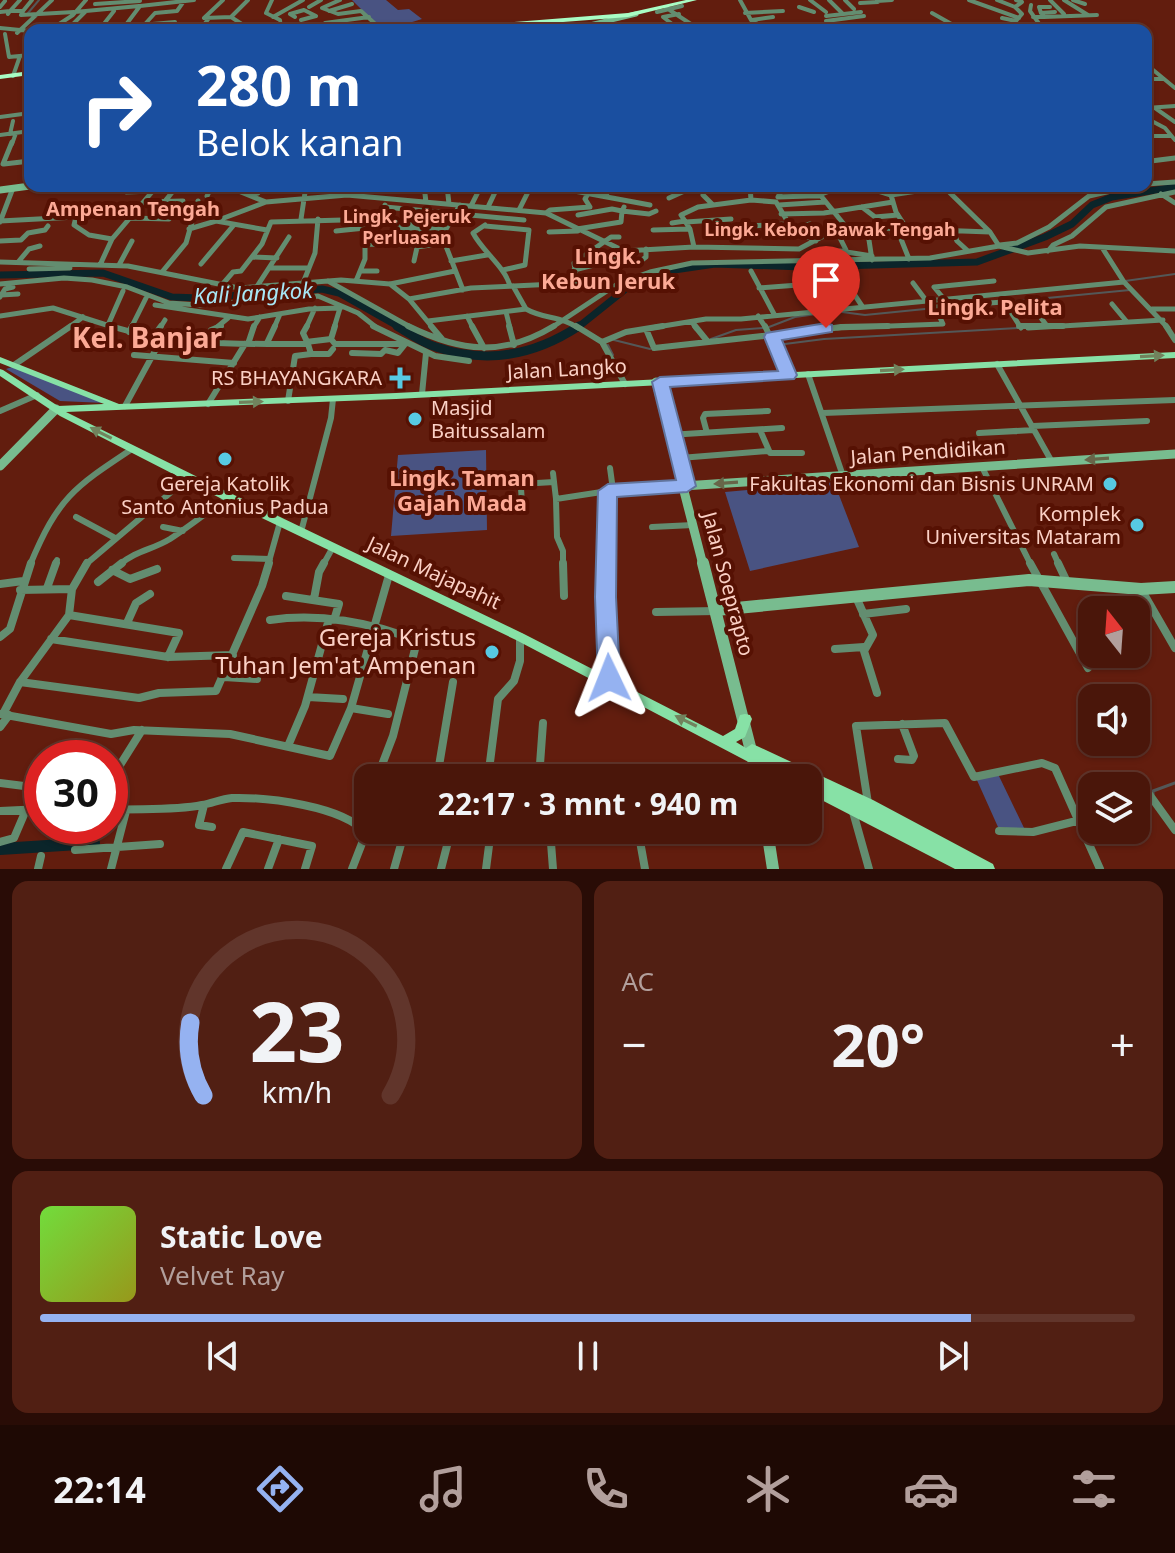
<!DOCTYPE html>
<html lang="id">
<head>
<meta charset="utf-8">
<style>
  body { margin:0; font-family:"Noto Sans",sans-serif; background:#511f13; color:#f1f3f6; height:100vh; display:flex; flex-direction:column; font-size:30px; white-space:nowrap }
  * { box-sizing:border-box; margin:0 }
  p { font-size:26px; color:#b29f9c }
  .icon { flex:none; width:44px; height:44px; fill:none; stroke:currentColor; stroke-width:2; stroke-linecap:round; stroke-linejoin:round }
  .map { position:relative; height:869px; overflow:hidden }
  .sheet { display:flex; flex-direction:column; gap:12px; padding:12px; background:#290c06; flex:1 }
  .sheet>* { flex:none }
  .banner { position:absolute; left:24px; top:24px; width:1128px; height:168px; border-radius:16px; box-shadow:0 2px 6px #0004,0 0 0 2px #61352b; background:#1a4fa0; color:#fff; overflow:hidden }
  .needle { width:52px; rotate:343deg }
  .fabs { position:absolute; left:1078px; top:596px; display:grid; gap:16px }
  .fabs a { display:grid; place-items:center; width:72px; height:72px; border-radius:16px; background:#4a160a; box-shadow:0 2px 6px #0004,0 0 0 2px #61352b; font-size:40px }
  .speed { position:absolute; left:24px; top:740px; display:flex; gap:16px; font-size:40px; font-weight:700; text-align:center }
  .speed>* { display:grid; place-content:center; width:104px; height:104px; border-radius:50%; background:#4a160a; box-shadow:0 2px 6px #0004,0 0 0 2px #61352b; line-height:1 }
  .speed .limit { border:12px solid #d22; background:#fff; color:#111 }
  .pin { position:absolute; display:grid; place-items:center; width:68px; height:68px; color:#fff; margin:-82px -34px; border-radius:50% 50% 50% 0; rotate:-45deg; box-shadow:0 0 8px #0007 }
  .pin .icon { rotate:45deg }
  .me { position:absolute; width:88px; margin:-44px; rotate:358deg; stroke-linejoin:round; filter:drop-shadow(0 0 6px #0008) }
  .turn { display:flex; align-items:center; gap:28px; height:168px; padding:0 40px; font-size:36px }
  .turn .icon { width:104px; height:104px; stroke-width:2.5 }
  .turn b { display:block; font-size:56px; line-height:68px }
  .big { font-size:60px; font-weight:700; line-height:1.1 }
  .sheet .card { flex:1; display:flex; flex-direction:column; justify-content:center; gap:12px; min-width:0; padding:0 28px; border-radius:16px; background:#511f13 }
  .sheet .dial { align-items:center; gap:0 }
  .dial svg { height:208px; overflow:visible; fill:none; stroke:#61352b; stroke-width:7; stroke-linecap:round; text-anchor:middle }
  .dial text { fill:#f1f3f6; stroke:none }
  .song { display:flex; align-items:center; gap:24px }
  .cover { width:96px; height:96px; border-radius:12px; background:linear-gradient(135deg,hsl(100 70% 55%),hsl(60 70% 35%)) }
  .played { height:8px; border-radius:4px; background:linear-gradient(90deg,#95b2f1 85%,#61352b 85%) }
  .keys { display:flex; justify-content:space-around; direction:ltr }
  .heat { display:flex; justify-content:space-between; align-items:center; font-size:44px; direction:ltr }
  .sheet .tiles { flex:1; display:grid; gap:12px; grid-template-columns:1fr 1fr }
  .card:last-child { grid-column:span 2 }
  .trip { position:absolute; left:354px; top:764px; width:468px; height:80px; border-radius:16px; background:#4a160a; box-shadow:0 2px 6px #0004,0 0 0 2px #61352b; font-weight:700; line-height:80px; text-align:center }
  .tabs { display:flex; height:128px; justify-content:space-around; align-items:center; background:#1e0904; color:#b29f9c }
  .tabs .icon { width:56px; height:56px }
  .tabs .active { color:#95b2f1 }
  .tabs b { font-size:36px; color:#f1f3f6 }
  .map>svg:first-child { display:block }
</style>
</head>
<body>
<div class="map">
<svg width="1175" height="869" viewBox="0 0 1175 869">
  <rect width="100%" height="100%" fill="#621d0e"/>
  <path fill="#495382" d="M352 0H386L398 10 409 9 422 19 409 23 418 30H382Z
    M12 367 105 403 60 401 6 369Z
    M486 450 487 530 391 536 398 455Z
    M834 482 859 547 750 571 725 492Z
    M998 774 1025 830 998 827 976 778Z"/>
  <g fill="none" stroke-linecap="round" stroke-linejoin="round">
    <path stroke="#535858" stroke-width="2" d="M28 13 39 0
      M1125 281 1175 274
      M1005 302 1130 290
      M842 312 865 315 935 308
      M769 327 795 317 824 313
      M711 339 736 330 763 328
      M614 340 650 349
      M608 345 613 355
      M777 345 824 339 1018 328"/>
    <path stroke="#535858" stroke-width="3" d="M1153 795V791L1175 783"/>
    <path stroke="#0b252a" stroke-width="7" d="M0 275 103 273 172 297 199 298 322 289 339 293 401 328
      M577 328 627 288 674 270 715 264 803 267 977 262 1045 237 1072 224 1092 205 1112 197 1175 187"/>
    <path stroke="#0b252a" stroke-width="9" d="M397 326C409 333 422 343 436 347 488 365 535 355 579 326"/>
    <path stroke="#0b252a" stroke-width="12" d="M0 849 94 843"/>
    <path stroke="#638d70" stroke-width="4" d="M20 0 10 11H23L21 15 74 12
      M248 0 231 17 251 30
      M272 0 266 13 280 20 281 30
      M340 0 322 8 338 14 361 11 382 30
      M740 0 751 20 767 30
      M810 0 826 12
      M829 0 843 14
      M845 0 854 9
      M969 0 1019 18
      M997 0 1015 7
      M1050 0 1064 14
      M1064 0 1088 15
      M1073 0 1085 4
      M877 1 892 0
      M860 3 878 2
      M95 4 140 1
      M1031 5 1030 11 1040 25H1048L1046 30
      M0 7 5 1
      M309 7 321 0
      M665 7 700 30
      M799 7 814 12
      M23 11 32 0
      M329 11 352 4
      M0 12 10 11 8 14
      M75 12 139 6
      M657 12 682 6
      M745 13 783 11
      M932 13 955 26V30
      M1041 13 1039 7H1050
      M679 14 663 17 680 30
      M826 16 861 12
      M273 17 303 0
      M295 17 290 14 304 10 316 16 301 20
      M1033 17H1044L1041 13 1055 12
      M1044 17 1097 15
      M204 18 231 17
      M204 18 223 0
      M1002 18 1016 21
      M752 20 773 17
      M826 21 864 16
      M146 23 155 13 177 11 184 1
      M597 24 605 30
      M887 24 900 30
      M904 24 930 25 937 30
      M1048 25H1064
      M72 26 103 25 114 11
      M125 26 140 6 194 0
      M839 27 859 30
      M0 28 30 31
      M327 29 375 24
      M50 30 73 15 86 0
      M67 30 86 11
      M113 30 116 27
      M136 30 141 25 175 22
      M200 30 209 18
      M327 30 325 23 369 17
      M771 30H779
      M821 30 839 26 844 30
      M1008 30 1022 14 1015 7 1022 2 1016 0
      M17 33 52 0
      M5 34 9 57 30 55
      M1152 69 1175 88
      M13 76 20 56
      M1146 79H1162
      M1146 108 1175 106
      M1155 108 1175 122
      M0 117 30 113
      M1146 118 1165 128 1175 140
      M10 134 13 121
      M0 135 30 131
      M1146 136H1170
      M12 144 16 133"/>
    <path stroke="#638d70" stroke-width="5" d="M1151 161 1175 158
      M3 164 12 142
      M4 164 30 161
      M1146 184 1175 182
      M226 186 266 202 347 195 546 213 624 251 694 247 799 249 831 232 850 227 907 229 896 212 891 195 937 188 990 186
      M372 186H389
      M424 186 426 202
      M447 186 449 204
      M565 186 569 190 650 205
      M750 186 751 200
      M784 186 778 197 808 196
      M798 186 808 196H821L847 228
      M862 186 891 195
      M945 188 990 232 999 246
      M514 191 515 186
      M126 192 153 191
      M1161 194 1175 203
      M250 195 258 193V186
      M703 195 712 204
      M819 195 843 186
      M207 196 212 186
      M605 196 612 186
      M669 198 689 189 687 186
      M166 200 177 186
      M144 202 183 201
      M266 202 216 221 267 230
      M385 205 380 220 444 230
      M460 205 442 236 463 290
      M779 205 825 202
      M128 206H140
      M471 206 481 186H487
      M385 207 524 220
      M488 207 498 186
      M862 207 875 217 881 227
      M519 210 531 186
      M546 213 550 210 590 207 585 199 592 186
      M781 214 824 213 893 202
      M578 215 612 209 622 211 624 207
      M875 217 898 215
      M130 218 169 219 174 212
      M301 219 306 186
      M0 221 76 217 74 225 89 235 112 239
      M0 222 13 188
      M686 222 731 219
      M672 223 685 221
      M485 225 473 233C483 252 505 267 510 286
      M485 226 529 230 525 265 503 270
      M747 226 787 224
      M862 226 869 240 872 260
      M399 228 420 229
      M189 229 216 221
      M577 229 621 222 622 211 649 214 656 211
      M792 229 810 224
      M897 229 909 259
      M907 229 990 232
      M653 230 690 229
      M836 230 846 250
      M336 231 365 228
      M953 231 957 241 968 251
      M549 232 578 231
      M0 241 21 240 28 233 45 230 48 226
      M365 244 417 245
      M1000 245 1017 243 1049 227 1089 196 1133 186
      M417 247 444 243
      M694 247 690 229 681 215 698 207 751 200 776 202 792 229 816 241
      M1103 249 1124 282 1168 328
      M840 251 872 256
      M1048 251 1053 245 1072 236 1106 207 1175 192
      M253 257 277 258
      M642 260 646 257V249
      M19 261 29 249 40 246
      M414 261 422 225
      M451 261 487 255
      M0 262 128 266 239 288 341 280 390 284 455 271
      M201 264 233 226
      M100 265 112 239 157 186
      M119 265 132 241
      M271 268H308
      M29 269 70 268
      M574 270 618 259 615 255
      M361 271H377
      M751 271 774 314
      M162 272 186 243 198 201
      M840 273 862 306
      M328 281 412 328
      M356 281 365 259V228H377L380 220
      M303 283 315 253 318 219
      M913 283 925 299
      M0 284 64 278 92 280 127 287 169 303 199 305 318 296 358 313 377 328
      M390 284 409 299 471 288 577 283 574 263 611 237H619
      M221 286 233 272 241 271 262 244 271 222 379 219
      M513 286 526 309
      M256 288 289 237
      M759 288 825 283 844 308
      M1 295 18 294
      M0 297 5 289 13 287
      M409 299 433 328
      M944 299 934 287 994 281
      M1003 300 1021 328
      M1112 304 1127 322
      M155 305 248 319 309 309 340 308
      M1033 307 1047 326
      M1152 309H1175
      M506 312 510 328
      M0 316 53 308 116 328
      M467 316 473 328
      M758 316 766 328
      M428 321 526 309C543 319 562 316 578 328
      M692 322 696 328
      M108 325 123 291
      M68 328 83 317
      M131 328 147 296
      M160 328 165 320
      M216 328 228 318
      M253 328 260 317
      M274 328 280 314
      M306 328 315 308
      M334 328 340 308
      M551 328 619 283 650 272 692 263 930 258 999 246 1028 253 1080 246 1175 251
      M651 328 706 319H741L1124 282
      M837 328 943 324 935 307 1003 302
      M1028 328 1163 320"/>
    <path stroke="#638d70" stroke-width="6" d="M110 326C174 346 241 344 308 344L311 354H329L333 349
      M307 326 303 333 308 344
      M373 326 435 356 469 361
      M408 326C461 352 503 357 554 326
      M431 326 442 339
      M472 326 484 348
      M509 326 514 345
      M576 326 602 342
      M695 326 708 342
      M765 326 788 375
      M1019 326H1063
      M1166 326 1175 340
      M646 329 654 348 772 335
      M129 332 132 326
      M153 337 161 326
      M772 337 841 327 888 326
      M331 339 335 344H405
      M331 339 335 326
      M207 342 215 331 211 330 221 326
      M306 342 331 339
      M267 343 275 326
      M248 344 254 326
      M352 353 381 354 385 350 398 353 406 343
      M134 355 234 363
      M997 364 1052 462
      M14 365 71 326
      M808 374 843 476
      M625 384 602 342 626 332 663 326
      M422 394 426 353
      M288 401 295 356 311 354
      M208 404 245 344
      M125 406 162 338
      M0 411 37 395
      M823 413 1175 400
      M1033 426 1147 421
      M760 430 770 453H802
      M707 433 703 418 705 414 768 411
      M979 433 1034 430
      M669 435 782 428
      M680 458 767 451
      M982 467 1031 565
      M610 468 613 490
      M553 473 556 499
      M520 474 522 503
      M520 484 554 482
      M76 517 115 538
      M163 527 183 531
      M652 527 693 525
      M301 532 331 418 333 399
      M1054 554 1059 565
      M234 558 270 559
      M30 565C58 498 73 488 132 449
      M55 565 57 560
      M85 565 189 477
      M119 565C137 550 152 550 170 539 190 526 209 511 228 497
      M268 565 280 522
      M323 565 333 547
      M563 565V551L557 537 556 499 608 491 683 486
      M607 565 608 491"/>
    <path stroke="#638d70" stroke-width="8" d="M563 563 564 596
      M607 563 609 684
      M1030 563 1088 668
      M1058 563 1067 582
      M112 570 130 579 157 569
      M98 582 122 563
      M0 584 23 581
      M47 588 56 563
      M1141 589 1175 648
      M20 590 72 589
      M286 596 339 604 335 617
      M856 597 873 635 864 651 877 693
      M314 599 319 572 324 563
      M656 612 717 611
      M863 614 906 609
      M69 615 179 633 168 657
      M270 620C319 613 371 622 417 641L393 736 377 778
      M127 623 136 603 150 594
      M0 637 10 629 31 563
      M51 639 168 657 233 655
      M835 649 864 647
      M224 677 257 679
      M20 682 139 698 159 693 216 691 262 586 269 563
      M308 697 343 699
      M351 708 388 714
      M0 714 111 734 134 730 230 734 330 756 351 708 389 575
      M3 714 20 682 69 615 72 589 87 563
      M0 727 9 715
      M288 746 305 706 329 619
      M898 759 912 760 914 756 902 724
      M437 778 453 682
      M488 778 498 699 514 681 520 661V637
      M539 778 543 723
      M110 781 142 730
      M0 783 32 787
      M1136 801 1149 794 1175 830
      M868 803 856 726 945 723 974 777 1042 763 1055 768 1100 869
      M204 805 199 825 212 827
      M110 810C140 808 173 811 202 805 213 803 221 799 232 798 267 797 343 806 366 833L404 830
      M0 811 42 809
      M853 812 869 869
      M358 824 368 800
      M550 830 553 869
      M638 830 645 869
      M999 831 1033 832 1092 817
      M0 842 14 838 26 810
      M75 850 160 844
      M38 869 41 856
      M111 869 126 811
      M226 869 243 832 312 846 305 869
      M268 869 279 839
      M352 869 366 833
      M394 869 405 830
      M441 869 451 830
      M486 869 491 830"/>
    <path stroke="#78bc8f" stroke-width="5" d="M569 30 636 14"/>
    <path stroke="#78bc8f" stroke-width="7" d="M0 190 30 186"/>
    <path stroke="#78bc8f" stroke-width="9" d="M656 382 703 565
      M0 466 56 409
      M683 486 1175 454"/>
    <path stroke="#78bc8f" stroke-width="12" d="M703 563 758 778
      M716 610 1029 580 1141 589 1175 587
      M767 830 773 869"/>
    <path fill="#87e1a6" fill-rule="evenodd" d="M1175 352V358L396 399 66 412 228 492 524 634 723 736 735 729 740 715 745 714 750 715 752 719 745 737 736 742 746 748 752 744 757 746 873 800 993 864 995 869H955L808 793V778H779L516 640 220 498 60 416 0 376V369L3 370 58 406 104 404 0 363V357L119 404 396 393Z"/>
    <path fill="#a8fdc4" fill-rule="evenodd" d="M686 0H697L628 17 461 30H434L437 28 628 13Z
      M30 71V75L0 79V75Z"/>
  </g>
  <defs><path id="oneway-solid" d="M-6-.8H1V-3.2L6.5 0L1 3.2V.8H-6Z" transform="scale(2)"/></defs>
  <g fill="#71835d">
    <use href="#oneway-solid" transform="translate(1152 356) rotate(-3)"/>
    <use href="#oneway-solid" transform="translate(892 370) rotate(-3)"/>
    <use href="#oneway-solid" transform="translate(251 402) rotate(-2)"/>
    <use href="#oneway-solid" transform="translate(101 433) rotate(-153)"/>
    <use href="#oneway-solid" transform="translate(686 721) rotate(-154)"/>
  </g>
  <g fill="#676649">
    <use href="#oneway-solid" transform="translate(1097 459) rotate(176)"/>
    <use href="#oneway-solid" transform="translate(726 483) rotate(176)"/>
  </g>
  <path fill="#95b2f1" stroke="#61749d" stroke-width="2" d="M826 323 832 325V332L782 340 797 375 794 379 670 387 696 486 687 492 617 497 616 597 620 678 617 685 609 687 601 685 598 678 595 597 598 491 608 484 676 480 652 382 660 377 778 371 764 337 766 333Z"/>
  <g fill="#57c9e2" stroke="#561103" stroke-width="3">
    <path d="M396 366h8v8h8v8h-8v8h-8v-8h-8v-8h8z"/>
    <circle cx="415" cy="419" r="8"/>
    <circle cx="225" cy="459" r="8"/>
    <circle cx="1110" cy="484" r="8"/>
    <circle cx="1137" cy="525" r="8"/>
    <circle cx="492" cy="652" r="8"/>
  </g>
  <g text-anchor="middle" stroke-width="8" stroke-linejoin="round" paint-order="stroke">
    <g font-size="18" font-weight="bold" fill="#fca995" stroke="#561103">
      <text x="407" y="223">Lingk. Pejeruk<tspan x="407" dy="21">Perluasan</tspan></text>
      <text x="830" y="236">Lingk. Kebon Bawak Tengah</text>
    </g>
    <g font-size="20" font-weight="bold" fill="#fca995" stroke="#561103">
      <text x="133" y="216">Ampenan Tengah</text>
    </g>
    <g font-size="20" fill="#fbd0c5" stroke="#561103">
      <text transform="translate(567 369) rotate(-3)" y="7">Jalan Langko</text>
      <text transform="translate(928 452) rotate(-4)" y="7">Jalan Pendidikan</text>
      <text transform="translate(434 573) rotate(25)" y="7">Jalan Majapahit</text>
      <text transform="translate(728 584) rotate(75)" y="7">Jalan Soeprapto</text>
    </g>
    <g font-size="20" fill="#fbd0c5" stroke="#561103" text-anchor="end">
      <text x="382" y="385">RS BHAYANGKARA</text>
      <text x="431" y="415" text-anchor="start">Masjid<tspan x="431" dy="23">Baitussalam</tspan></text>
      <text x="225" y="491" text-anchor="middle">Gereja Katolik<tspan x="225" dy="23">Santo Antonius Padua</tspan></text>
      <text x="1094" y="491">Fakultas Ekonomi dan Bisnis UNRAM</text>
      <text x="1121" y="521">Komplek<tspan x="1121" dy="23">Universitas Mataram</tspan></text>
    </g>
    <g font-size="22" font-weight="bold" fill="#fca995" stroke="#561103">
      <text x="608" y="264">Lingk.<tspan x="608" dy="25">Kebun Jeruk</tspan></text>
      <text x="995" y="315">Lingk. Pelita</text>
      <text x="462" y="486">Lingk. Taman<tspan x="462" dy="25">Gajah Mada</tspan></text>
    </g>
    <g font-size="22" font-style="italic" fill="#a7e7f6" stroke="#561103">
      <text transform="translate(253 293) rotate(-3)" y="8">Kali Jangkok</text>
    </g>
    <g font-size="24" fill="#fbd0c5" stroke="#561103" text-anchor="end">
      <text x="476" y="646">Gereja Kristus<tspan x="476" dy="28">Tuhan Jem'at Ampenan</tspan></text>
    </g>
    <g font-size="28" font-weight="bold" fill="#fca995" stroke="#561103">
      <text x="147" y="348">Kel. Banjar</text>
    </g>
  </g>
</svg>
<div class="fabs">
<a><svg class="needle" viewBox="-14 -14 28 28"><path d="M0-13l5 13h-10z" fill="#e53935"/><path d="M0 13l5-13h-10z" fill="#b29f9c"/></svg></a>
<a><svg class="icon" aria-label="sound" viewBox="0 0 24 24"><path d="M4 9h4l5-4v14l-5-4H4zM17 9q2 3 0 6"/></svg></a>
<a><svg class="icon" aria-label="layers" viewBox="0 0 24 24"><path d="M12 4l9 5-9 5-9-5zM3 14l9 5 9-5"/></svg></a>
</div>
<div class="speed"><div class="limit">30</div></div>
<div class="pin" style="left:826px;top:328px;background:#d93025"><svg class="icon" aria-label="arrive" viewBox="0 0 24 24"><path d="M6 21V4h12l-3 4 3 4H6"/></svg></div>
<svg class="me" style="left:609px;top:678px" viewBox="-20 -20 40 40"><path d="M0-17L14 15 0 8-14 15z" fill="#95b2f1" stroke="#fff" stroke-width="4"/></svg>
<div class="trip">22:17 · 3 mnt · 940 m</div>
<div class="banner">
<div class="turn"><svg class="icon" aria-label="right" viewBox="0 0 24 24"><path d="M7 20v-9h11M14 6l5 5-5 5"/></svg><div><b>280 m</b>Belok kanan</div></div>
</div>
</div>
<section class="sheet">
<div class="tiles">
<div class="card dial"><svg viewBox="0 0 100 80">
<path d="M14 69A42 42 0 1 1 86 69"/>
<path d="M14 69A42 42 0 0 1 9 41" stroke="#95b2f1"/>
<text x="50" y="56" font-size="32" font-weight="700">23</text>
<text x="50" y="72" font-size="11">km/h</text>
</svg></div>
<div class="card"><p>AC</p>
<div class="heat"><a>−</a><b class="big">20°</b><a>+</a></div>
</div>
<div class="card">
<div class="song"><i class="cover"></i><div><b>Static Love</b><p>Velvet Ray</p></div></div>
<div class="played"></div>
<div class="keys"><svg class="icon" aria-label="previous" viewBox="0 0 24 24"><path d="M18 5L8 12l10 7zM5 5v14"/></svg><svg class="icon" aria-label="pause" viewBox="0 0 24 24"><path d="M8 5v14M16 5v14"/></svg><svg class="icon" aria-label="next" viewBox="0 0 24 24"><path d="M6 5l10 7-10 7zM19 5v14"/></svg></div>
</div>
</div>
</section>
<nav class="tabs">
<b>22:14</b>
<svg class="icon active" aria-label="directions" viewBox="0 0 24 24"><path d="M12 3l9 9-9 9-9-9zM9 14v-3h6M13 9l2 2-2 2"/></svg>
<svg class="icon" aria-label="music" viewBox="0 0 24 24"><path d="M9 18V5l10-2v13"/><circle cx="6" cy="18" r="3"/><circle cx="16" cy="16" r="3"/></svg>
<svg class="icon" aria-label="phone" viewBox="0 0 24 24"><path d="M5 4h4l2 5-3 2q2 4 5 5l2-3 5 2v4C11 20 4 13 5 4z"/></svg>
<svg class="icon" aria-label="climate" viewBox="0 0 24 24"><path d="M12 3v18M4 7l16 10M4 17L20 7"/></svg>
<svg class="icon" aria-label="car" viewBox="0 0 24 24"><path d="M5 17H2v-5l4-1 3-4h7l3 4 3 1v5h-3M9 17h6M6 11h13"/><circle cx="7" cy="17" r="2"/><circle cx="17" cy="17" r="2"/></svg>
<svg class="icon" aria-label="filters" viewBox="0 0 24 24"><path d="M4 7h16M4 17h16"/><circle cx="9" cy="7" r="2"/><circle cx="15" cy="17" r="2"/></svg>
</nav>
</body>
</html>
